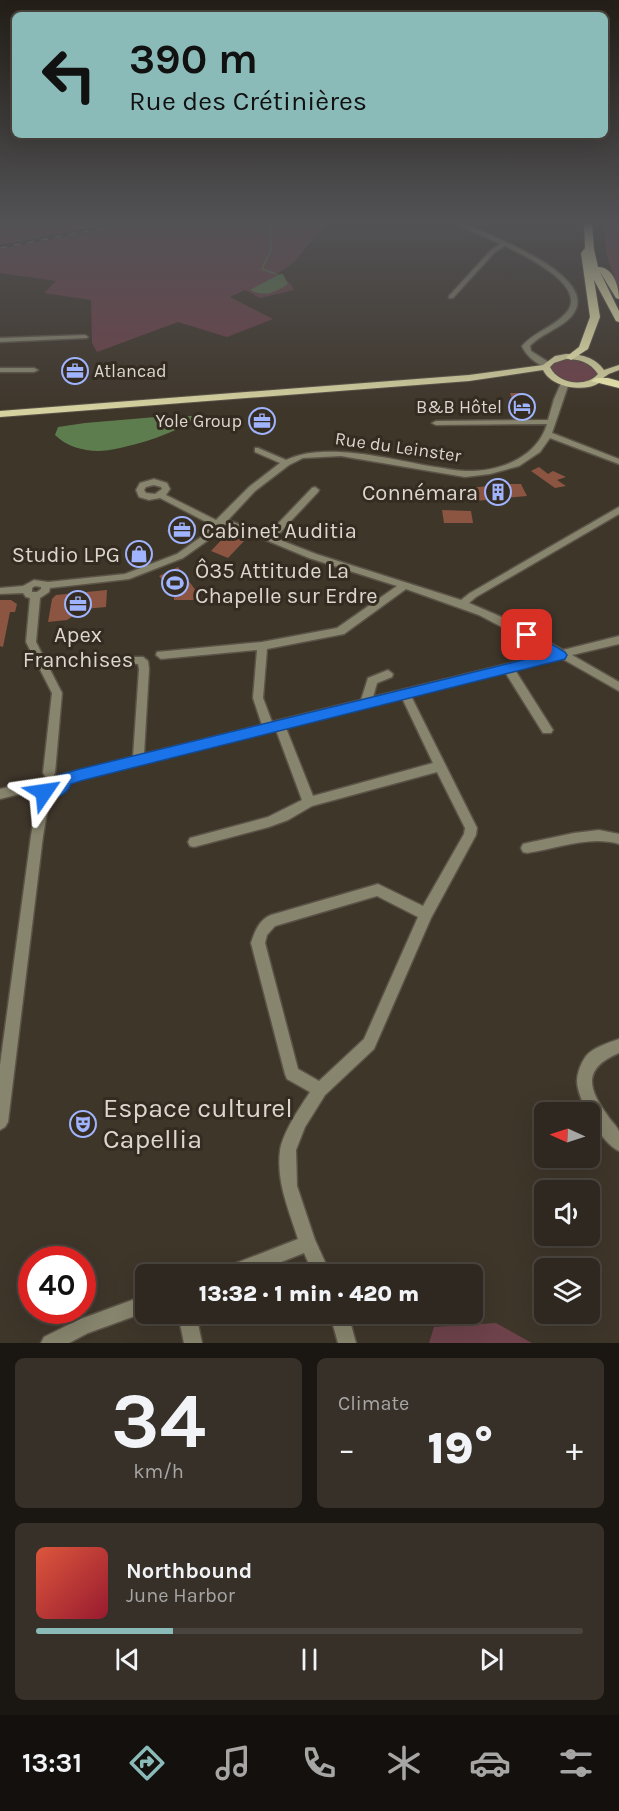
<!DOCTYPE html>
<html lang="en">
<head>
<meta charset="utf-8">
<style>
  body { margin:0; font-family:Karla,sans-serif; background:#373029; color:#f1f3f6; height:100vh; display:flex; flex-direction:column; font-size:22px; white-space:nowrap }
  * { box-sizing:border-box; margin:0 }
  p { font-size:20px; color:#a7a6a5 }
  .icon { flex:none; width:33px; height:33px; fill:none; stroke:currentColor; stroke-width:2; stroke-linecap:round; stroke-linejoin:round }
  .map { position:relative; height:1343px; overflow:hidden }
  .drawer { display:flex; flex-direction:column; gap:15px; padding:15px; background:#1a1612; flex:1 }
  .drawer>* { flex:none }
  .hud { position:absolute; left:12px; top:12px; width:596px; height:126px; border-radius:9px; box-shadow:0 6px 24px #0002,0 0 0 2px #4a443e; background:#8bbbb9; color:#111; overflow:hidden }
  .needle { width:39px; rotate:273deg }
  .controls { position:absolute; left:534px; top:1102px; display:grid; gap:12px }
  .controls a { display:grid; place-items:center; width:66px; height:66px; border-radius:9px; background:#2f2820; box-shadow:0 6px 24px #0002,0 0 0 2px #4a443e; font-size:30px }
  .speed { position:absolute; left:18px; top:1246px; display:flex; gap:12px; font-size:30px; font-weight:700; text-align:center }
  .speed>* { display:grid; place-content:center; width:78px; height:78px; border-radius:50%; background:#2f2820; box-shadow:0 6px 24px #0002,0 0 0 2px #4a443e; line-height:1 }
  .speed .limit { border:9px solid #d22; background:#fff; color:#111 }
  .pin { position:absolute; display:grid; place-items:center; width:51px; height:51px; color:#fff; margin:-26px; border-radius:12px; box-shadow:0 3px 9px #0006 }
  .me { position:absolute; width:66px; margin:-33px; rotate:58deg; stroke-linejoin:round; filter:drop-shadow(0 0 4px #0008) }
  .turn { display:flex; align-items:center; gap:21px; height:126px; padding:0 18px; font-size:27px }
  .turn .icon { width:78px; height:78px; stroke-width:2.5 }
  .turn b { display:block; font-size:42px; line-height:51px }
  .big { font-size:45px; font-weight:800; line-height:1.1 }
  .drawer .tile { flex:1; display:flex; flex-direction:column; justify-content:center; gap:9px; min-width:0; padding:0 21px; border-radius:9px; background:#373029 }
  .drawer .dial { align-items:center; gap:0 }
  .dial b { font-size:78px; line-height:1 }
  .song { display:flex; align-items:center; gap:18px }
  .cover { width:72px; height:72px; border-radius:9px; background:linear-gradient(135deg,hsl(10 70% 55%),hsl(350 70% 35%)) }
  .played { height:6px; border-radius:3px; background:linear-gradient(90deg,#8bbbb9 25%,#4a443e 25%) }
  .keys { display:flex; justify-content:space-around; direction:ltr }
  .heat { display:flex; justify-content:space-between; align-items:center; font-size:33px; direction:ltr }
  .drawer .tiles { flex:1; display:grid; gap:15px; grid-template-columns:1fr 1fr }
  .tile:last-child { grid-column:span 2 }
  .trip { position:absolute; left:135px; top:1264px; width:348px; height:60px; border-radius:9px; background:#2f2820; box-shadow:0 6px 24px #0002,0 0 0 2px #4a443e; font-weight:800; line-height:60px; text-align:center }
  .dock { display:flex; height:96px; justify-content:space-around; align-items:center; background:#13100d; color:#a7a6a5 }
  .dock .icon { width:42px; height:42px }
  .dock .current { color:#8bbbb9 }
  .dock b { font-size:27px; color:#f1f3f6 }
  .map>svg:first-child { display:block }
</style>
</head>
<body>
<div class="map">
<svg width="619" height="1343" viewBox="0 0 619 1343">
  <rect width="100%" height="100%" fill="#3f362a"/>
  <path fill="#6d424a" d="M0 223H115L0 245Z
    M139 223H327L294 262 277 274 290 283 294 290 260 298 245 290 230 297 273 319 227 337 178 322 97 352 92 343 91 300 44 293 56 281 0 273V249Z
    M604 223H619V289L606 254Z
    M567 359 589 363 596 370 597 374C585 390 559 382 550 368L551 365Z
    M496 1323 532 1343H429L434 1327Z"/>
  <path fill="#5e7d4f" d="M280 274H283L288 284C275 293 264 297 250 290Z
    M168 416H193L195 418C180 433 120 451 98 451 83 451 66 446 55 435L58 427 85 423Z"/>
  <g fill="none" stroke-linecap="round" stroke-linejoin="round">
    <path stroke="#5e7d4f" stroke-width="1.5" d="M276 223 270 230 271 250 262 269 276 274"/>
  </g>
  <path fill="#8b5542" d="M510 393H524L531 413H517Z
    M539 467 548 474 553 471 566 477 557 480 566 486 555 488 531 471Z
    M508 484H521L527 496 475 501 469 488Z
    M442 510 471 511 473 523H444Z
    M185 518 196 525V530L178 542 167 531Z
    M227 534 245 540 228 558 211 551Z
    M139 547 143 548 149 557 135 562 129 551Z
    M178 567 191 584 203 600H174V592L159 576Z
    M107 590 106 607 74 610 73 616 67 620 48 622 52 599 56 595Z
    M0 600H11L17 604 15 612H10L3 647 0 646Z"/>
  <g fill="none" stroke-linecap="round" stroke-linejoin="round">
    <defs>
      <path id="minor" d="M454 223H462C487 234 591 272 576 309 568 327 542 332 530 346L531 351 550 363V367C539 367 526 356 522 346 535 331 554 327 566 313 590 286 523 255 505 246L495 252 453 298H449V296L491 250 500 244Z
        M85 335 88 337 87 338 0 342V338Z
        M0 368H34L38 370 34 372H0Z
        M562 381 569 383 552 433 619 459V464L550 438 540 452 519 466 490 474 465 477 341 456 303 458 289 465 255 491 228 520 251 529 253 531 251 533H245L223 524 207 541 183 558 129 579 50 588 49 592 40 598 36 642 62 693 55 773 53 776 49 778 45 776 43 773 52 693 26 642 30 598 26 597 23 593 0 594V588L23 586 34 580 48 582 125 574 177 554 201 537 212 525 160 498 149 500 139 497 136 490 140 483 154 479 167 483 170 489 166 495 216 520 249 487 280 463 255 452V448H258L286 460C326 441 392 460 435 467 445 468 456 471 466 471 499 472 537 458 547 424L436 425 432 423 436 421 548 420 554 399ZM154 485 161 487 162 489 155 494 146 493 144 490 146 487ZM35 586 41 587V589L37 592H32V588Z
        M315 487 319 490 318 492 275 538 316 554 461 600 470 593 619 507V514L476 597 469 603 506 619 563 650 619 636V644L572 655 619 682V691L561 658 515 670 553 730 551 733H543L505 672 411 696 477 828 476 835 431 918 374 1049 325 1095 305 1127 296 1150 297 1186 315 1240 331 1275H314L304 1253 248 1275H219L221 1269 298 1239C289 1210 276 1182 280 1151 282 1134 300 1107 310 1092L287 1079 285 1074 251 943C255 931 259 920 271 915L378 884 423 906 464 834 465 828 437 772 312 806 288 820 269 827 194 847 190 846 188 842 190 838 268 817 302 800 276 730 64 784 60 782 58 779 60 776 64 774 133 757 139 669 138 664 124 663 123 660 124 657H143L148 661 149 669 144 754 262 725 253 698 257 650 161 659 156 655 157 652 262 642 337 628 397 586 309 558 261 538 259 536 261 534H268L312 488ZM406 589 479 615 552 653 373 697 377 683 392 677 393 674 388 670 368 678 361 700 272 722 263 698 267 649 344 634ZM402 698 433 763 313 796 286 728ZM377 896 418 917 364 1039 319 1081 298 1069 265 943 267 935 275 926Z
        M39 780 43 782 45 785 43 788 0 799V789Z
        M48 788 52 790 54 793 48 806 43 836 8 1122 5 1127 0 1130V1065L31 836 36 806 44 790Z
        M599 830 619 834V844C589 835 557 849 527 853L523 852 521 848 523 844 527 843 574 833Z
        M619 1039V1053C583 1068 587 1088 608 1116 611 1121 618 1127 619 1132 619 1137 619 1145 619 1151 601 1143 578 1100 577 1082 577 1073 581 1063 586 1056 594 1047 608 1043 619 1039Z
        M146 1295V1312L88 1333 69 1343H41L44 1337 78 1320Z
        M178 1314H196L202 1343H184Z
        M330 1314H348L356 1343H338Z"/>
      <path id="major" d="M566 354C580 354 595 357 604 370L619 365V370C615 372 609 373 606 376 603 377 602 381 599 383 583 393 551 387 543 370L469 381 0 417V411L469 375 543 365 555 356ZM566 359C579 359 590 362 598 374 586 388 558 384 550 367L554 363Z"/>
      <path id="highway" d="M584 223H592L594 249 598 267C613 267 619 286 619 299L616 298 600 272 619 311V322L616 321 594 280 600 317 588 349 571 360 566 357 579 347 590 317 581 253 585 248Z
        M608 378 619 381V388L591 381 596 378Z"/>
    </defs>
    <use href="#minor" stroke="#5b5348" stroke-width="3"/>
    <use href="#major" stroke="#5b5348" stroke-width="2"/>
    <use href="#highway" stroke="#5b5348" stroke-width="2"/>
    <use href="#minor" fill="#87856d" fill-rule="evenodd"/>
    <use href="#major" fill="#d6d2a0" fill-rule="evenodd"/>
    <use href="#highway" fill="#f5f1b4" fill-rule="evenodd"/>
    <path stroke="#877f76" stroke-width="1.5" stroke-dasharray="7 7" stroke-linecap="butt" d="M0 248 129 223"/>
  </g>
  <linearGradient id="sky" x2="0" y2="1"><stop stop-color="#231e17"/><stop offset="0.54" stop-color="#525255"/><stop offset="1" stop-color="#525255" stop-opacity="0"/></linearGradient>
  <rect width="619" height="411" fill="url(#sky)"/>
  <path fill="#1a73e8" stroke="#114b97" stroke-width="1.5" d="M527 630 565 652 567 655 565 659 80 781 71 784C66 797 52 801 39 797L37 792 39 788 53 785 59 775 80 769 547 654 522 638 520 635 522 631Z"/>
  <defs>
    <symbol id="office-ring" viewBox="-11 -11 22 22"><circle r="9.5" fill="#352c21" stroke="#a0b3fd" stroke-width="1.5"/><path d="M-6-3h4V-5.5h4V-3h4V5H-6ZM-1-4.5V-3h2v-1.5ZM-6 0V1H6V0Z" fill="#a0b3fd"/></symbol>
    <symbol id="hotel-ring" viewBox="-11 -11 22 22"><circle r="9.5" fill="#352c21" stroke="#a0b3fd" stroke-width="1.5"/><path d="M-6-4.5h1.5V1H6V5H4.5V3h-9V5H-6ZM-4 0a1.8 1.8 0 1 1 3.6 0ZM.5 0V-2.5h3Q6-2.5 6 0Z" fill="#a0b3fd"/></symbol>
    <symbol id="building-ring" viewBox="-11 -11 22 22"><circle r="9.5" fill="#352c21" stroke="#a0b3fd" stroke-width="1.5"/><path d="M-4-6H4V6H1V3H-1V6H-4ZM-2.5-4.3h1.7v1.8h-1.7ZM.8-4.3h1.7v1.8H.8ZM-2.5-1h1.7V.8h-1.7ZM.8-1h1.7V.8H.8Z" fill="#a0b3fd"/></symbol>
    <symbol id="shop-ring" viewBox="-11 -11 22 22"><circle r="9.5" fill="#352c21" stroke="#a0b3fd" stroke-width="1.5"/><path d="M-5-2.5h2.3a2.7 3.5 0 0 1 5.4 0H5L5.5 6h-11ZM-1.5-2.5h3a1.5 2.3 0 0 0-3 0Z" fill="#a0b3fd"/></symbol>
    <symbol id="stadium-ring" viewBox="-11 -11 22 22"><circle r="9.5" fill="#352c21" stroke="#a0b3fd" stroke-width="1.5"/><path d="M0-5a6.5 5 0 1 0 0 10a6.5 5 0 1 0 0-10ZM-3.5-1.8h7v3.6h-7Z" fill="#a0b3fd"/></symbol>
    <symbol id="theatre-ring" viewBox="-11 -11 22 22"><circle r="9.5" fill="#352c21" stroke="#a0b3fd" stroke-width="1.5"/><path d="M-5-5.5Q0-4 5-5.5V0Q5 5 0 6Q-5 5-5 0ZM-3.3-2.5H-1v1.5H-3.3ZM1-2.5H3.3v1.5H1ZM-2.8 1Q0 5.5 2.8 1Z" fill="#a0b3fd"/></symbol>
  </defs>
  <g fill-rule="evenodd">
    <use href="#office-ring" x="60" y="356" width="30" height="30"/>
    <use href="#hotel-ring" x="507" y="392" width="30" height="30"/>
    <use href="#office-ring" x="247" y="406" width="30" height="30"/>
    <use href="#building-ring" x="483" y="477" width="30" height="30"/>
    <use href="#office-ring" x="167" y="515" width="30" height="30"/>
    <use href="#shop-ring" x="124" y="539" width="30" height="30"/>
    <use href="#stadium-ring" x="160" y="568" width="30" height="30"/>
    <use href="#office-ring" x="63" y="589" width="30" height="30"/>
    <use href="#theatre-ring" x="68" y="1109" width="30" height="30"/>
  </g>
  <g text-anchor="middle" stroke-width="6" stroke-linejoin="round" paint-order="stroke">
    <g font-size="18" fill="#dcd6cf" stroke="#352c21" text-anchor="end">
      <text x="94" y="377" text-anchor="start">Atlancad</text>
      <text x="502" y="413">B&amp;B Hôtel</text>
      <text x="242" y="427">Yole Group</text>
    </g>
    <g font-size="18" fill="#dcd6cf" stroke="#352c21">
      <text transform="translate(398 447) rotate(8)" y="6">Rue du Leinster</text>
    </g>
    <g font-size="22" fill="#dcd6cf" stroke="#352c21" text-anchor="end">
      <text x="478" y="500">Connémara</text>
      <text x="201" y="538" text-anchor="start">Cabinet Auditia</text>
      <text x="120" y="562">Studio LPG</text>
      <text x="195" y="578" text-anchor="start">Ô35 Attitude La<tspan x="195" dy="25">Chapelle sur Erdre</tspan></text>
      <text x="78" y="642" text-anchor="middle">Apex<tspan x="78" dy="25">Franchises</tspan></text>
    </g>
    <g font-size="27" fill="#dcd6cf" stroke="#352c21" text-anchor="start">
      <text x="103" y="1117">Espace culturel<tspan x="103" dy="31">Capellia</tspan></text>
    </g>
  </g>
</svg>
<div class="controls">
<a><svg class="needle" viewBox="-14 -14 28 28"><path d="M0-13l5 13h-10z" fill="#e53935"/><path d="M0 13l5-13h-10z" fill="#a7a6a5"/></svg></a>
<a><svg class="icon" aria-label="sound" viewBox="0 0 24 24"><path d="M4 9h4l5-4v14l-5-4H4zM17 9q2 3 0 6"/></svg></a>
<a><svg class="icon" aria-label="layers" viewBox="0 0 24 24"><path d="M12 4l9 5-9 5-9-5zM3 14l9 5 9-5"/></svg></a>
</div>
<div class="speed"><div class="limit">40</div></div>
<div class="pin" style="left:527px;top:635px;background:#d93025"><svg class="icon" aria-label="arrive" viewBox="0 0 24 24"><path d="M6 21V4h12l-3 4 3 4H6"/></svg></div>
<svg class="me" style="left:44px;top:792px" viewBox="-20 -20 40 40"><path d="M0-17L14 15 0 8-14 15z" fill="#1a73e8" stroke="#fff" stroke-width="4"/></svg>
<div class="trip">13:32 · 1 min · 420 m</div>
<div class="hud">
<div class="turn"><svg class="icon" aria-label="left" viewBox="0 0 24 24"><path d="M17 20v-9H6M10 6l-5 5 5 5"/></svg><div><b>390 m</b>Rue des Crétinières</div></div>
</div>
</div>
<section class="drawer">
<div class="tiles">
<div class="tile dial"><b>34</b><p>km/h</p></div>
<div class="tile"><p>Climate</p>
<div class="heat"><a>−</a><b class="big">19°</b><a>+</a></div>
</div>
<div class="tile">
<div class="song"><i class="cover"></i><div><b>Northbound</b><p>June Harbor</p></div></div>
<div class="played"></div>
<div class="keys"><svg class="icon" aria-label="previous" viewBox="0 0 24 24"><path d="M18 5L8 12l10 7zM5 5v14"/></svg><svg class="icon" aria-label="pause" viewBox="0 0 24 24"><path d="M8 5v14M16 5v14"/></svg><svg class="icon" aria-label="next" viewBox="0 0 24 24"><path d="M6 5l10 7-10 7zM19 5v14"/></svg></div>
</div>
</div>
</section>
<nav class="dock">
<b>13:31</b>
<svg class="icon current" aria-label="directions" viewBox="0 0 24 24"><path d="M12 3l9 9-9 9-9-9zM9 14v-3h6M13 9l2 2-2 2"/></svg>
<svg class="icon" aria-label="music" viewBox="0 0 24 24"><path d="M9 18V5l10-2v13"/><circle cx="6" cy="18" r="3"/><circle cx="16" cy="16" r="3"/></svg>
<svg class="icon" aria-label="phone" viewBox="0 0 24 24"><path d="M5 4h4l2 5-3 2q2 4 5 5l2-3 5 2v4C11 20 4 13 5 4z"/></svg>
<svg class="icon" aria-label="climate" viewBox="0 0 24 24"><path d="M12 3v18M4 7l16 10M4 17L20 7"/></svg>
<svg class="icon" aria-label="car" viewBox="0 0 24 24"><path d="M5 17H2v-5l4-1 3-4h7l3 4 3 1v5h-3M9 17h6M6 11h13"/><circle cx="7" cy="17" r="2"/><circle cx="17" cy="17" r="2"/></svg>
<svg class="icon" aria-label="filters" viewBox="0 0 24 24"><path d="M4 7h16M4 17h16"/><circle cx="9" cy="7" r="2"/><circle cx="15" cy="17" r="2"/></svg>
</nav>
</body>
</html>
